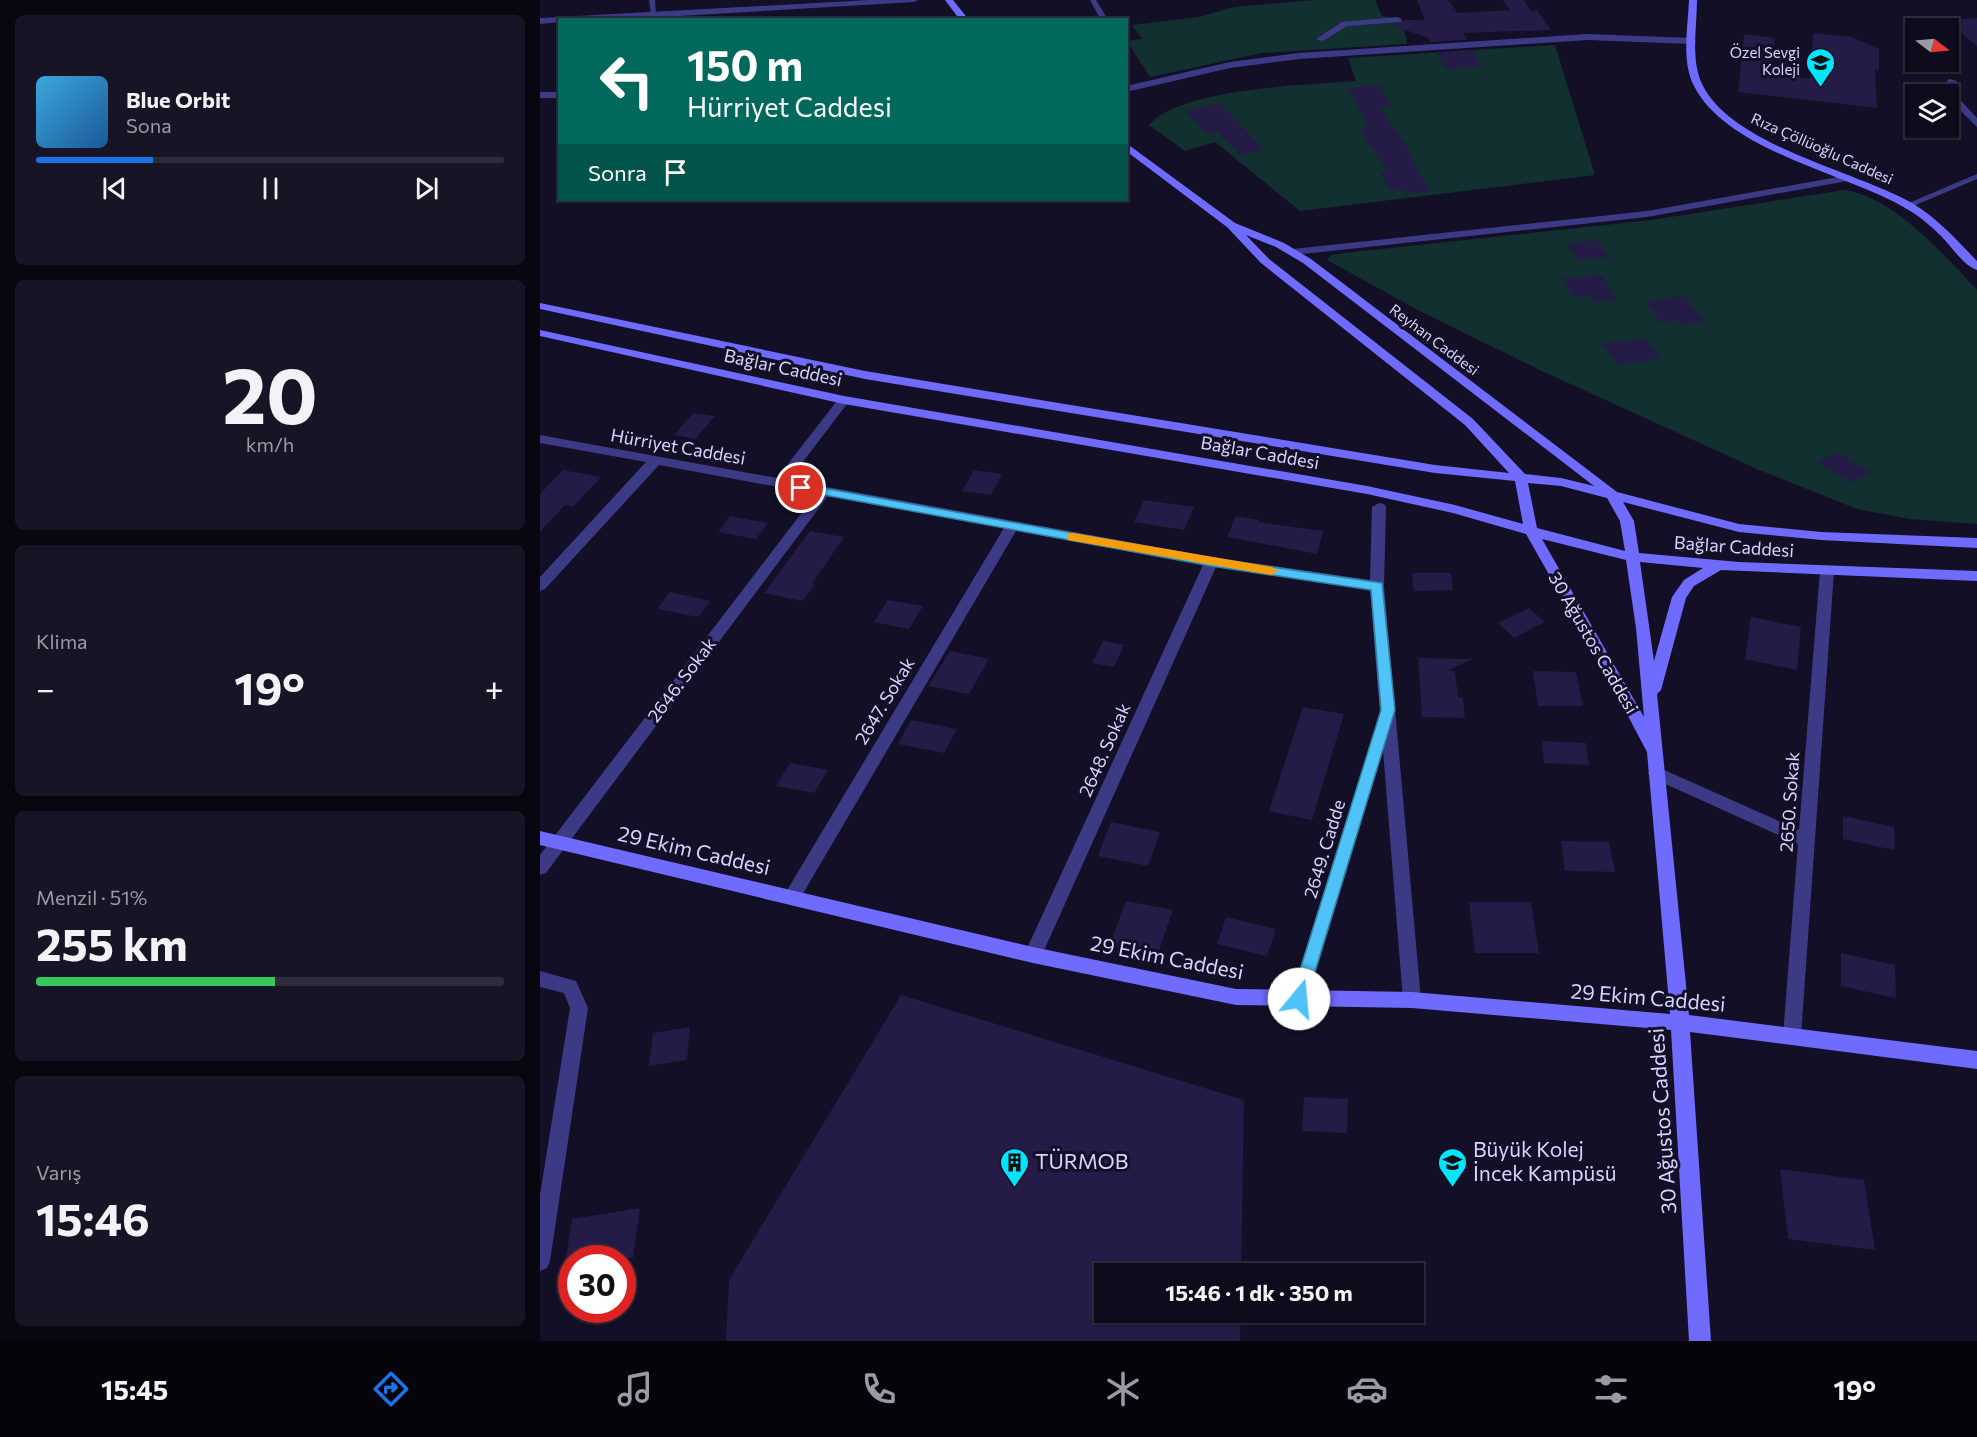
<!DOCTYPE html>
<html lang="tr">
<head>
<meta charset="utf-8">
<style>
  body { margin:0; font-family:Commissioner,sans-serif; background:#171425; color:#f1f3f6; height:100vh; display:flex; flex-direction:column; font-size:22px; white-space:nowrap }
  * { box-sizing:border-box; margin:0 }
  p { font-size:20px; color:#9b9ba3 }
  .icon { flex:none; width:33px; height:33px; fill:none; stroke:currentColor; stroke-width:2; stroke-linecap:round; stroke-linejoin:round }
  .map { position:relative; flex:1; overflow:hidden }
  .sheet { display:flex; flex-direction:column; gap:15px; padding:15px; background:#08060f; width:540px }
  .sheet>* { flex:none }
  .guide { position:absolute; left:18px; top:18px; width:570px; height:183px; border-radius:0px; box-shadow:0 2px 4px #0004,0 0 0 2px #2e2b3b; background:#00695c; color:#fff; overflow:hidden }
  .needle { width:39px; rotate:106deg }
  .buttons { position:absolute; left:1365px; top:18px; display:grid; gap:12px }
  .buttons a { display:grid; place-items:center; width:54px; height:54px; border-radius:0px; background:#0e0b1c; box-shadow:0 2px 4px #0004,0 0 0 2px #2e2b3b; font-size:30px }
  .speed { position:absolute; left:18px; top:1245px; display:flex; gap:12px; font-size:30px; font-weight:700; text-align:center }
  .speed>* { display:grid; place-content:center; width:78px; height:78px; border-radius:50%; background:#0e0b1c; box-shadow:0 2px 4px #0004,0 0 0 2px #2e2b3b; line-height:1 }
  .speed .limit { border:9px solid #d22; background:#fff; color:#111 }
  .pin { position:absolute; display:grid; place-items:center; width:51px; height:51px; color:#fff; margin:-26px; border:3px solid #fff; border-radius:50%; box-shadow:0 2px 6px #0007 }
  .me { position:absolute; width:66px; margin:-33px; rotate:17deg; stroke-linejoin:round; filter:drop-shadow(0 0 4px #0008) }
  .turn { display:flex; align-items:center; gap:21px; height:126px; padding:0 30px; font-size:27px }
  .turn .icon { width:78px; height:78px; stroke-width:2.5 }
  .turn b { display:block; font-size:42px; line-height:51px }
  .then { display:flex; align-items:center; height:57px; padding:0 30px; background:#0003; gap:12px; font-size:22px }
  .big { font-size:45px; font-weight:700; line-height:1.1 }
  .sheet .widget { flex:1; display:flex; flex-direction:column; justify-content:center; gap:9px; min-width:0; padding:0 21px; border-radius:9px; background:#171425 }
  .sheet .dial { align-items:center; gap:0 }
  .dial b { font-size:78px; line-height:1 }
  .song { display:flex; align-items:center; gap:18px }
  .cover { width:72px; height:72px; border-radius:9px; background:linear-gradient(135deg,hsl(200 70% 55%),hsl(210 70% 35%)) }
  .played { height:6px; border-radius:3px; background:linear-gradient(90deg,#1a73e8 25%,#2e2b3b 25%) }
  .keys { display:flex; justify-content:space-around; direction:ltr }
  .heat { display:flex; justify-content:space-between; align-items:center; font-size:33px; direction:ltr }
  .charge { height:9px; border-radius:4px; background:linear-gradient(90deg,#34c759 51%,#2e2b3b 0) }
  .trip { position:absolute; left:554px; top:1263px; width:330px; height:60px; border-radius:0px; background:#0e0b1c; box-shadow:0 2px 4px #0004,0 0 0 2px #2e2b3b; font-weight:700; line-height:60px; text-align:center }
  .menu { display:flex; height:96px; justify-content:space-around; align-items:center; background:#06040b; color:#9b9ba3 }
  .menu .icon { width:42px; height:42px }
  .menu .current { color:#1a73e8 }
  .menu b { font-size:27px; color:#f1f3f6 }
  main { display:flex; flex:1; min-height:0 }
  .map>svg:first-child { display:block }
</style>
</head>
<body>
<main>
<section class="sheet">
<div class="widget">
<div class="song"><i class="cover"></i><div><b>Blue Orbit</b><p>Sona</p></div></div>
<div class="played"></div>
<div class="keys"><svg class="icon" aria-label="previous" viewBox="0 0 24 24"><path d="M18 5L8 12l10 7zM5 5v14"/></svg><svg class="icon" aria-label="pause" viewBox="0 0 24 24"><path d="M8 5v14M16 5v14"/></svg><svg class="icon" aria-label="next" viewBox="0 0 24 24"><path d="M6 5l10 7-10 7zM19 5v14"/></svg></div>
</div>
<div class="widget dial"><b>20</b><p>km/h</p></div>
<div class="widget"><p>Klima</p>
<div class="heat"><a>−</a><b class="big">19°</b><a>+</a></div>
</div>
<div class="widget"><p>Menzil · 51%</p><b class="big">255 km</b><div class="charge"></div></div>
<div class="widget"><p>Varış</p><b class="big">15:46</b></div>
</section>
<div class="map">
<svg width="1437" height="1341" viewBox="0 0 1437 1341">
  <rect width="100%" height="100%" fill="#130f26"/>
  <path fill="#12302f" d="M774 0H835L842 16 862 19 867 44 722 53 610 77 587 41 602 39 592 25 659 17 694 7Z
    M1015 45 1055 175 760 211 675 142 645 151 609 125C640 88 767 85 816 81L808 58Z
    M1304 190C1353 196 1404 255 1437 290V524L1370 519 1317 509 1219 470 1002 371 878 310 787 260 791 255 804 253 1111 220Z"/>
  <path fill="#241b47" d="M877 0H908L918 13 970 10 963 0H984L991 11 997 10 1011 30 923 33 927 40 891 42 889 38 851 25 861 24 864 20H885Z
    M1437 18V46L1406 20Z
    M1273 33 1311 37 1339 49V70L1335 69 1337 108 1198 92 1204 34 1235 38 1232 75 1270 79Z
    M933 50 942 66 906 69 897 52Z
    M839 85 852 107 840 108 873 156H870L890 191 864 193 862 189 850 190 840 173 848 172 819 128 829 126 808 88Z
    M679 103 724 150 700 155 677 131 667 134 646 111Z
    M1057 240 1069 257 1038 260 1026 244Z
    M1061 275 1078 300 1054 302 1049 295 1033 297 1022 279Z
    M1144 296 1165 322 1143 325 1139 320 1121 323 1105 301Z
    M1104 338 1121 358 1078 365 1062 344Z
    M153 413 175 416 155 439 134 435Z
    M1297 452 1330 472 1311 483 1278 462Z
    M23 470 61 477 33 507 25 505 0 532V494Z
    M434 470 462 474 451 495 422 491Z
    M604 500 654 507 644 530 594 522Z
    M190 516 228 523 216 539 178 532Z
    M696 516 719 520 718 522 783 531 777 554 687 537Z
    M270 531 304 537 272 584 275 585 262 601 224 593Z
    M872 573H911L913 590 874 591Z
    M130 592 171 601 158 617 117 609Z
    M348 600 383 606 369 629 334 622Z
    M989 608 1005 622 974 638 958 623Z
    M1211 617 1261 627 1257 670 1205 659Z
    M563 641 584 645 574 667 552 663Z
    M410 651 449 659 429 694 388 686Z
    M878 658 932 659 907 671H915L918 697 923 698 925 718 882 717Z
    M993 671 1036 672 1043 706H998Z
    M763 707 804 714 772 820 729 811Z
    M371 720 417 729 404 753 358 744Z
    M1002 741 1046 743 1049 765 1004 763Z
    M250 763 288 770 274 793 236 786Z
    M1303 816 1354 827V850L1303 839Z
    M571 822 620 832 608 866 558 856Z
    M1021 841 1069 842 1075 872 1025 871Z
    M586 901 633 910 617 956 569 946Z
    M929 902H991L999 953H935Z
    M686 917 736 929 727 956 677 944Z
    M1301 953 1355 965 1356 998 1301 986Z
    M361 995 704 1100 701 1274H564V1312H701L700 1341H186L189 1280Z
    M150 1027 147 1060 109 1066 113 1033Z
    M764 1097 808 1099 807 1133 762 1131Z
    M1240 1169 1324 1180 1335 1250 1248 1239Z
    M100 1208 93 1258H26L32 1219Z"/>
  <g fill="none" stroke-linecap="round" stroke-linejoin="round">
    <path fill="#3d3a85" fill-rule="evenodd" d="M109 0H115L116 15 111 14Z
      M550 0H556L568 20H561Z
      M1437 174V179L1371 207 1364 205Z"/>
    <path fill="#3d3a85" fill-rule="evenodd" d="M330 0H378L374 2 72 20H20V22L0 24V18Z
      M858 17 862 20 861 22 807 26 783 41 776 39 802 22Z
      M1047 34 1152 38 1156 41 1152 44 1047 40 759 59 690 68 586 92V86L690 62 759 53Z
      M1409 79 1417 81 1412 87V91L1437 118V127L1408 98V94L1403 92 1402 87Z
      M0 92H20V98H0Z
      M1309 175 1314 178 1313 180 1107 217 753 255 748 252 753 249 1107 211Z
      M304 396 310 400 249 480 671 557 830 580 832 507 839 503 844 504 846 507 844 586 881 1000 878 1006 872 1008 866 1006 863 1000 843 750 768 999 765 1005 759 1007 753 1005 750 999 840 714 830 590 676 567 502 955 499 960 493 963 487 960 484 955 663 565 476 531 258 902 252 904 246 902 243 897 246 892 464 528 288 496 6 873 0 875V855L276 494 119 465 5 589 0 591V577L106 462 0 443V435L237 478 300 397Z
      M1287 566 1294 571 1261 1036 1259 1042 1252 1044 1245 1042 1243 1036 1258 844 1110 777 1108 773 1110 769H1122L1259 830 1280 571Z
      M0 971 36 981 48 1008 10 1261 7 1268 0 1271V1195L30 1008 24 993 0 987Z"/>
    <path fill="#6f6bff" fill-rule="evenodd" d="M405 0H413L429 20H420Z
      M1149 0H1157C1157 27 1150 61 1163 86 1194 146 1315 171 1372 203 1397 218 1417 240 1437 261V270C1424 266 1411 246 1401 236 1390 225 1378 215 1365 208 1305 173 1187 151 1154 86 1141 61 1148 27 1149 0Z
      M586 143 695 223 744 243 771 259 1077 492 1199 524 1281 532 1437 538V548L1281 540 1199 532 1083 502 1094 521 1099 553 1199 562 1437 571V581L1181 570 1154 586 1146 598 1121 690 1117 694 1149 1015 1437 1051V1069L1150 1032 1171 1341H1149L1131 1030 872 1008 696 1005 493 963 0 845V831L493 947 696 989 872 992 1130 1014 1107 752 1070 682 986 534 913 513 827 494 304 404 0 336V330L304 396 827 486 915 505 983 524 975 481 895 473 325 379 0 309V303L325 371 895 465 969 473 925 425 721 263 687 227 586 151ZM706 235 736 247 763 263 1054 486 1021 478 985 474 933 419 729 259ZM988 483 1021 486 1067 498 1080 521 1085 551 997 528ZM1002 539 1086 560 1096 628 1104 717ZM1100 562 1163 568 1144 580 1132 597 1114 661Z"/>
  </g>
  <path fill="#4fc3f7" stroke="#337fa1" stroke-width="1.5" d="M261 484 671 558 842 583 855 710 765 1004 759 1007 754 1004 751 999 841 710 831 590 671 566 257 490 255 488Z"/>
  <path fill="#f59e0b" d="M533 533 732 567 738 571 732 575 528 540V534Z"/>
  <defs>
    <symbol id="school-pin" viewBox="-11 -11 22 30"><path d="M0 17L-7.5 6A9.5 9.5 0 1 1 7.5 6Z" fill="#00e5ff" stroke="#130f26"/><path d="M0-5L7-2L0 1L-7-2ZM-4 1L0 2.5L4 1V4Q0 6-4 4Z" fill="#111"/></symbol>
    <symbol id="building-pin" viewBox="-11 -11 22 30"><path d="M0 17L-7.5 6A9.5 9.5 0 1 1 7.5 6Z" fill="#00e5ff" stroke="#130f26"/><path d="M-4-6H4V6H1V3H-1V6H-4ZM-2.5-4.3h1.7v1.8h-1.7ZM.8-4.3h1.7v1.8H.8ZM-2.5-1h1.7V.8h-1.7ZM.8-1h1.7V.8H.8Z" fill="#111"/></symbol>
  </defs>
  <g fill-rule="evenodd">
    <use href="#school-pin" x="1264" y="46" width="33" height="45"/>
    <use href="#building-pin" x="458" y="1146" width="33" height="45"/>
    <use href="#school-pin" x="896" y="1146" width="33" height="45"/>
  </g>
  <g text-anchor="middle" stroke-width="6" stroke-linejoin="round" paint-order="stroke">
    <g font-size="15" fill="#d9d4ff" stroke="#130f26" text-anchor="end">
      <text x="1260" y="58">Özel Sevgi<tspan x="1260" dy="17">Koleji</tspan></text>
    </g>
    <g font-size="15" fill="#d9d4ff" stroke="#130f26">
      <text transform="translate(1282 149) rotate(24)" y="5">Rıza Çöllüoğlu Caddesi</text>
      <text transform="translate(894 340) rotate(37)" y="5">Reyhan Caddesi</text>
    </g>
    <g font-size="18" fill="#d9d4ff" stroke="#130f26">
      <text transform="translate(243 368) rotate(12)" y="6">Bağlar Caddesi</text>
      <text transform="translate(138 447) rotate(10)" y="6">Hürriyet Caddesi</text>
      <text transform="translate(720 453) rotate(10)" y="6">Bağlar Caddesi</text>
      <text transform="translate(1194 547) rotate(4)" y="6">Bağlar Caddesi</text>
      <text transform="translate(1053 643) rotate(60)" y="6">30 Ağustos Caddesi</text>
      <text transform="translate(142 680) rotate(-53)" y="6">2646. Sokak</text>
      <text transform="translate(345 701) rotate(-59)" y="6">2647. Sokak</text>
      <text transform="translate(565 750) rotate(-66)" y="6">2648. Sokak</text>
      <text transform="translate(1250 802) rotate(-86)" y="6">2650. Sokak</text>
      <text transform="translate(785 849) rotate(-73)" y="6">2649. Cadde</text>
    </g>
    <g font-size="21" fill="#d9d4ff" stroke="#130f26">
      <text transform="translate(154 851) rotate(13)" y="7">29 Ekim Caddesi</text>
      <text transform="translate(627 958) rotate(11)" y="7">29 Ekim Caddesi</text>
      <text transform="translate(1108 998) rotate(5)" y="7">29 Ekim Caddesi</text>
      <text transform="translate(1123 1121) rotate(-94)" y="7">30 Ağustos Caddesi</text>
    </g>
    <g font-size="21" fill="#d9d4ff" stroke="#130f26" text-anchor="start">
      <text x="933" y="1157">Büyük Kolej<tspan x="933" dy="24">İncek Kampüsü</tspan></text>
      <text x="495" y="1169">TÜRMOB</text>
    </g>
  </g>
</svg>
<div class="buttons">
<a><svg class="needle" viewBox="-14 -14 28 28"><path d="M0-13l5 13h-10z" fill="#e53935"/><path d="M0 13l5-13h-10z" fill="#9b9ba3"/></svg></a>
<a><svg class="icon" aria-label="layers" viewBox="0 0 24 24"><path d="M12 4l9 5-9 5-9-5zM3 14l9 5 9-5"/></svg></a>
</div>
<div class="speed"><div class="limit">30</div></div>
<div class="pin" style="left:261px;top:488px;background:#d93025"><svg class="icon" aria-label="arrive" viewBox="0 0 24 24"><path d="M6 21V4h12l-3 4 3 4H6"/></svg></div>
<svg class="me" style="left:759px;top:999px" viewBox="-20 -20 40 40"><circle r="19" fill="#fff"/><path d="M0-13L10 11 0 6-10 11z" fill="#4fc3f7"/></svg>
<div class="trip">15:46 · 1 dk · 350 m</div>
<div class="guide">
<div class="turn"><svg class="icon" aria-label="left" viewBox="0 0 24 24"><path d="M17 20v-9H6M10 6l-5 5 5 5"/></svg><div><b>150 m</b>Hürriyet Caddesi</div></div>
<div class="then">Sonra<svg class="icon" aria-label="arrive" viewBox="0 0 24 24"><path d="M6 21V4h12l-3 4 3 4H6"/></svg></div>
</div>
</div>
</main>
<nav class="menu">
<b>15:45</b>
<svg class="icon current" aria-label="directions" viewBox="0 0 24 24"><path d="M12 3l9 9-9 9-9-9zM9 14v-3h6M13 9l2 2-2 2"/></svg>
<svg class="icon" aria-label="music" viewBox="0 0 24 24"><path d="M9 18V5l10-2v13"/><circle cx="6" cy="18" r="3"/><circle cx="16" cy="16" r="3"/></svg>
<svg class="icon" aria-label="phone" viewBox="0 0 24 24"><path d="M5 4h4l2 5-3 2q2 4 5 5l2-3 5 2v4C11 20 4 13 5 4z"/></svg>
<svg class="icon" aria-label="climate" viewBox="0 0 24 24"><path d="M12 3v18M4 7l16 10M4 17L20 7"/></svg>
<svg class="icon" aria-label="car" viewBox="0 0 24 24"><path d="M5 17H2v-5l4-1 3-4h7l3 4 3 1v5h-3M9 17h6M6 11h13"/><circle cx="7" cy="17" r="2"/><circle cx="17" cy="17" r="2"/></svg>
<svg class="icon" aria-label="filters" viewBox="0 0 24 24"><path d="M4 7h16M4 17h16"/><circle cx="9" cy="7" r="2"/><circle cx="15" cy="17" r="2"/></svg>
<b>19°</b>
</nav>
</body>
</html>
